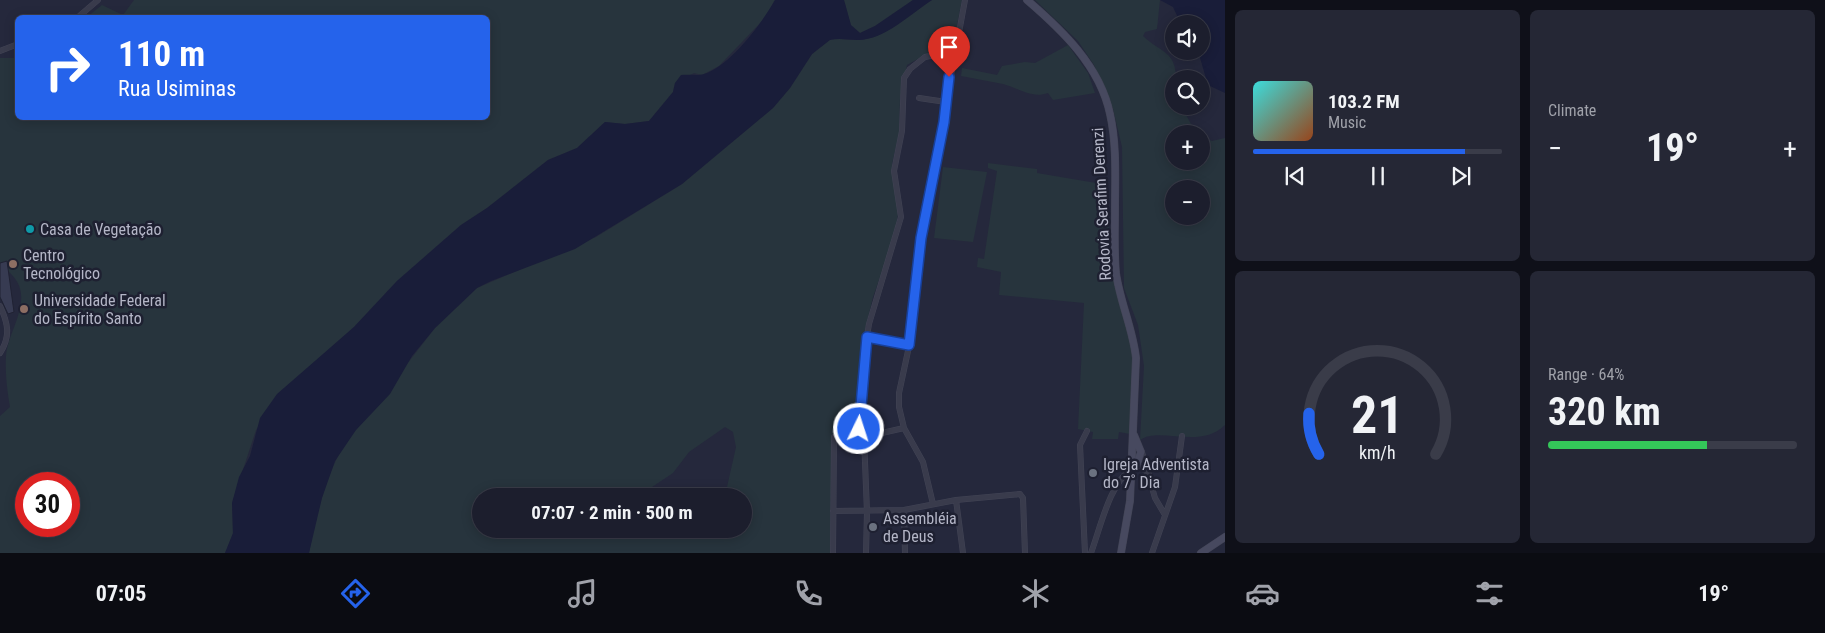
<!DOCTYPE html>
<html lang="en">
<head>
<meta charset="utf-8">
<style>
  body { margin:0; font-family:"Roboto Condensed",sans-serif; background:#252735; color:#f1f3f6; height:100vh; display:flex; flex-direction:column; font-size:19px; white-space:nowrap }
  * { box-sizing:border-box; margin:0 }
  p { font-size:16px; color:#a0a2aa }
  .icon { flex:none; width:28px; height:28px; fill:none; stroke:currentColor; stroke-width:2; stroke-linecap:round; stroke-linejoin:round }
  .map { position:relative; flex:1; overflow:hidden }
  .details { display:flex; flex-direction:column; gap:10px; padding:10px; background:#0f1019; width:600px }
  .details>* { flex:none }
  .banner { position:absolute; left:15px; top:15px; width:475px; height:105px; border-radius:8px; box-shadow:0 2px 12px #0003,0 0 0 1px #3a3c49; background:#2563eb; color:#fff; overflow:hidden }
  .fabs { position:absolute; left:1165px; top:15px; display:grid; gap:10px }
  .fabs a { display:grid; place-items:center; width:45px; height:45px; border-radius:50%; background:#1c1e2d; box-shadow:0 2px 12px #0003,0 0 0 1px #3a3c49; font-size:25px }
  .speed { position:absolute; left:15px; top:472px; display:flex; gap:10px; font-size:25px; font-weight:700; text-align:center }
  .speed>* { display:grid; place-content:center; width:65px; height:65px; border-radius:50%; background:#1c1e2d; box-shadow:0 2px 12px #0003,0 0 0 1px #3a3c49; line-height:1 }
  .speed .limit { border:8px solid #d22; background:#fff; color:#111 }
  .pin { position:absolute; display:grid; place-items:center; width:42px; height:42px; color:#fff; margin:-51px -21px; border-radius:50% 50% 50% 0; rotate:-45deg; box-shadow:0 0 5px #0007 }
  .pin .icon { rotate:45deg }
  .me { position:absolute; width:55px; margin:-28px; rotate:4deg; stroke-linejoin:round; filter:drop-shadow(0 0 4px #0008) }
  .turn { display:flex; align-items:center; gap:18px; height:105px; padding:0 20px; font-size:22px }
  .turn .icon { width:65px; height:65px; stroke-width:2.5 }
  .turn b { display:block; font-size:35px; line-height:42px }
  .big { font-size:38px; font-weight:700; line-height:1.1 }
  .details .widget { flex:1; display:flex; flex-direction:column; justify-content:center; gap:8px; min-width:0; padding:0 18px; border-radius:8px; background:#252735 }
  .details .dial { align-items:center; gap:0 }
  .dial svg { height:130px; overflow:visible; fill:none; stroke:#3a3c49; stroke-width:7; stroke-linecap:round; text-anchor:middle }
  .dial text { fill:#f1f3f6; stroke:none }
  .song { display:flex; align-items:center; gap:15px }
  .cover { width:60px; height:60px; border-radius:8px; background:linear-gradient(135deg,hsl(180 70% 55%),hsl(20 70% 35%)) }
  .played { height:5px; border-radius:2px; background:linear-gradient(90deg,#2563eb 85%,#3a3c49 85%) }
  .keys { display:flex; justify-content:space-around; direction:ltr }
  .heat { display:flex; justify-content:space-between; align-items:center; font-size:28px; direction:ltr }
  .charge { height:8px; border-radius:4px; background:linear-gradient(90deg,#34c759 64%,#3a3c49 0) }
  .details .tiles { flex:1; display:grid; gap:10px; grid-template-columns:repeat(2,1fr) }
  .trip { position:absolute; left:472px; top:488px; width:280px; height:50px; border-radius:25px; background:#1c1e2d; box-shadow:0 2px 12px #0003,0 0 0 1px #3a3c49; font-weight:700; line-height:50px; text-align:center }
  .tabs { display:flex; height:80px; justify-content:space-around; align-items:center; background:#0b0c12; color:#a0a2aa }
  .tabs .icon { width:35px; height:35px }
  .tabs .current { color:#2563eb }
  .tabs b { font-size:22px; color:#f1f3f6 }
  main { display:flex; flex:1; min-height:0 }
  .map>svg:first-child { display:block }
</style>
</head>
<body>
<main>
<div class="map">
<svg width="1225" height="553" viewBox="0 0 1225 553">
  <rect width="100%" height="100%" fill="#25283c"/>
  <path fill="#27343d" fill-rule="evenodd" d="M134 0H775L764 19 719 66 702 75 694 73 675 83 673 92 649 121 625 124 605 122 577 148 548 160 487 208 461 225 397 281 354 327 297 378 256 430 232 503 233 534 225 553H0V416L10 407C7 390 5 373 6 356 8 330 35 299 12 275 8 271 6 267 0 266V58H17L18 118H488V18L87 17 102 5 123 15ZM26 484H69V526H26Z
    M844 0H913L875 26 860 33 851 26Z
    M932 0H962L957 25V38C943 50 923 55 907 65L900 99 899 134 892 164 898 213 896 232 873 297 861 347 859 358 862 376 857 423 852 430 836 431 832 440 830 553H309C316 516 325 478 344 445L435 328 477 288 596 237 682 184 773 108 790 88 812 54 830 39C840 38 848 40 858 40 885 39 910 14 932 0ZM725 427 733 432 736 447 725 496H744V529L668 531 665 529H481V496H652V487L673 473 689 452Z
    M1035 0H1160L1157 29 1145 32 1143 36C1161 53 1176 51 1176 79H1174V106H1181L1195 131 1199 134H1174V161H1201V136L1212 141 1225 138V425C1200 450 1160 426 1140 440L1144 366 1138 325 1124 288 1122 147 1113 109 1094 65 1078 41ZM1174 189H1201V216H1174Z
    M1068 45 1088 73 1095 93 1053 100 1048 93C1031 99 1019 88 1003 84 989 81 975 79 961 76L962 68 997 75 1002 66 1025 62 1035 63Z
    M988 163 1037 169V173L1108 185 1109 238 1102 257V264L1113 276 1131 337 1134 362 1130 434 1119 432 1118 439H1092L1093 432 1078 429 1084 303 999 295 1001 272 977 267 978 258 984 259 997 171 988 168Z
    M943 167 987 172 973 242 934 238Z"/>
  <path fill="#191d39" d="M775 0H844L851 25 860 33 875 26 913 0H932C910 14 885 40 858 40 848 40 840 38 830 40L812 54 790 88 773 108 682 184 575 249 491 281 477 288 435 328 412 356 390 394 356 430 335 461 322 498 309 553H225L233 533 232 503 239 477 250 456 260 418 277 394 354 327 397 281 461 225 487 208 548 160 577 148 605 122 625 124 649 121 673 92 675 83 681 75C688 74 698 76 704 74 730 66 762 23 775 0Z
    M1160 0H1225V93L1208 85 1198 51H1201V24H1181L1173 7Z"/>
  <path fill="#373b52" stroke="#202233" d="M7 261 14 312 8 314 0 297V263Z"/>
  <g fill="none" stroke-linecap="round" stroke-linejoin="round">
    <defs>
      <path id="minor" d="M77 18 98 0
        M0 51 18 44
        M919 98 946 102
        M0 306C8 323 11 336 0 353
        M867 337 909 345
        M858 436 864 354 869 324 901 217 894 171 902 131 904 78 910 69 925 57 955 51
        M864 437 867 512 866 553
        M1142 452 1155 498 1165 515
        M1137 464 1149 474
        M956 500 963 553
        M933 504 923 462 904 428 899 407V393L914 323 921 238 965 0
        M904 510 905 553
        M833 511 904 510 956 500 1020 494 1023 498 1025 553
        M833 553 834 437 852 435 864 437 904 428
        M1085 553 1080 445 1087 431
        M1091 553C1101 526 1109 485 1132 468
        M1152 553 1175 487 1182 436"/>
      <path id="secondary" d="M1027 0C1062 30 1100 66 1110 114 1117 145 1115 178 1115 209 1115 230 1114 252 1116 273 1120 302 1133 329 1136 358L1130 501 1121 553
        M1132 468 1137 464 1141 452 1134 435
        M1201 553 1225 537"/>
    </defs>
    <use href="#minor" stroke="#424455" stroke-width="6"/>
    <use href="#secondary" stroke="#424455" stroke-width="8"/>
    <use href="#minor" stroke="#393b4c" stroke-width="5"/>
    <use href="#secondary" stroke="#47495f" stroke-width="7"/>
  </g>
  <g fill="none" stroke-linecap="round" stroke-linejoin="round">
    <defs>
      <path id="route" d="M859 429 867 337 909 345 921 238 944 122 949 77"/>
    </defs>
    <use href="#route" stroke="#184099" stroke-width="12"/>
    <use href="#route" stroke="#2563eb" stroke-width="9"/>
  </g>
  <circle fill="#0f9aa8" stroke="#1e2031" stroke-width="2" cx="30" cy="229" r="5"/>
  <g fill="#8d6e63" stroke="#1e2031" stroke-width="2">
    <circle cx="13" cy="264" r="5"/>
    <circle cx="24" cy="309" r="5"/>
  </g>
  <g fill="#6b7280" stroke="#1e2031" stroke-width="2">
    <circle cx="1093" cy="473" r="5"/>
    <circle cx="873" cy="527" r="5"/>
  </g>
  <g text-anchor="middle" stroke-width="5" stroke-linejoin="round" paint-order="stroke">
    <g font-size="16" fill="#b4b6c7" stroke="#1e2031">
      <text transform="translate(1101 204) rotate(-93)" y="6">Rodovia Serafim Derenzi</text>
    </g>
    <g font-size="16" fill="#b4b6c7" stroke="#1e2031" text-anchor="start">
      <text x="40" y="235">Casa de Vegetação</text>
      <text x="23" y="261">Centro<tspan x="23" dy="18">Tecnológico</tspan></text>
      <text x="34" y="306">Universidade Federal<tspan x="34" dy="18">do Espírito Santo</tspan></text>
      <text x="1103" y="470">Igreja Adventista<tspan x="1103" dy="18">do 7˚ Dia</tspan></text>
      <text x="883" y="524">Assembléia<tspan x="883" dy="18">de Deus</tspan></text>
    </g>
  </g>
</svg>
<div class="fabs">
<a><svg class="icon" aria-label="sound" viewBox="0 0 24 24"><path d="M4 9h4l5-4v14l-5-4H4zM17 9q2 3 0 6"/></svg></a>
<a><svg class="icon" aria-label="search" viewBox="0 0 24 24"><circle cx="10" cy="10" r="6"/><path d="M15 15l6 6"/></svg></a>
<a>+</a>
<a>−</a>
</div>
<div class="speed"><div class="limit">30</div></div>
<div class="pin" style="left:949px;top:77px;background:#d93025"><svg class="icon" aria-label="arrive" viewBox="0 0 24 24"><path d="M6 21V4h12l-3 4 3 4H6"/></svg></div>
<svg class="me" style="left:859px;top:429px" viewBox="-20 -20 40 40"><circle r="17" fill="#2563eb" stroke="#fff" stroke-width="3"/><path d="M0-11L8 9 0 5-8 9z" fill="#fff"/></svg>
<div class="trip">07:07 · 2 min · 500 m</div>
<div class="banner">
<div class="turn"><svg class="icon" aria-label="right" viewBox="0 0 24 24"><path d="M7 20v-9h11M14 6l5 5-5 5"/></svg><div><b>110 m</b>Rua Usiminas</div></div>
</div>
</div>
<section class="details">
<div class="tiles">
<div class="widget">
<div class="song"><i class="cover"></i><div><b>103.2 FM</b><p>Music</p></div></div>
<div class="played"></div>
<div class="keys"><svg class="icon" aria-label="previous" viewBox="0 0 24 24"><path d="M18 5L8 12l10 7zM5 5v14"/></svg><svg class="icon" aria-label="pause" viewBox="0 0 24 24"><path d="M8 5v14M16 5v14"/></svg><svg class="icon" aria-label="next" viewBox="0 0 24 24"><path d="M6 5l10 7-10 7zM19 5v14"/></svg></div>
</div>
<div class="widget"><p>Climate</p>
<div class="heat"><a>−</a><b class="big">19°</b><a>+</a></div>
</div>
<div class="widget dial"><svg viewBox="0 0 100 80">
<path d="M14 69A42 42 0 1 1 86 69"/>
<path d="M14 69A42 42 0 0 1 8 44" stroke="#2563eb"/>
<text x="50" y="56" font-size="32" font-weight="700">21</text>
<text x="50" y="72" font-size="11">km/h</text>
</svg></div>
<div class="widget"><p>Range · 64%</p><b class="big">320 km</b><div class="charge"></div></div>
</div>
</section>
</main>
<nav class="tabs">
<b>07:05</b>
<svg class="icon current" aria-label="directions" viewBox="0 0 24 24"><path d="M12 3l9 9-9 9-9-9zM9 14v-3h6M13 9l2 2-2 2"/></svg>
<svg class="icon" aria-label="music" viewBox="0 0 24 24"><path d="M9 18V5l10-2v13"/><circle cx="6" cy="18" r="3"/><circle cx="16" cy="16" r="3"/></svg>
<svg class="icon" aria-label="phone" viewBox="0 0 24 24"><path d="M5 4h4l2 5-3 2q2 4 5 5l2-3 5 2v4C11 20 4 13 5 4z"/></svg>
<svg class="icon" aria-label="climate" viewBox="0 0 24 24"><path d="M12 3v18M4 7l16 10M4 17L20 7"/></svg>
<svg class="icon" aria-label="car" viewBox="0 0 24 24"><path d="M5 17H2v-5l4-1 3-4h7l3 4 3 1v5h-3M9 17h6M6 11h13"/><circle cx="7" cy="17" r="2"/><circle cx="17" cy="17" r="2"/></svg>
<svg class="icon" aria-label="filters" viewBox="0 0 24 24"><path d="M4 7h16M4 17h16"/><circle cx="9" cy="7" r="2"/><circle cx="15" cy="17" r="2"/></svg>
<b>19°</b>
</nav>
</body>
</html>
